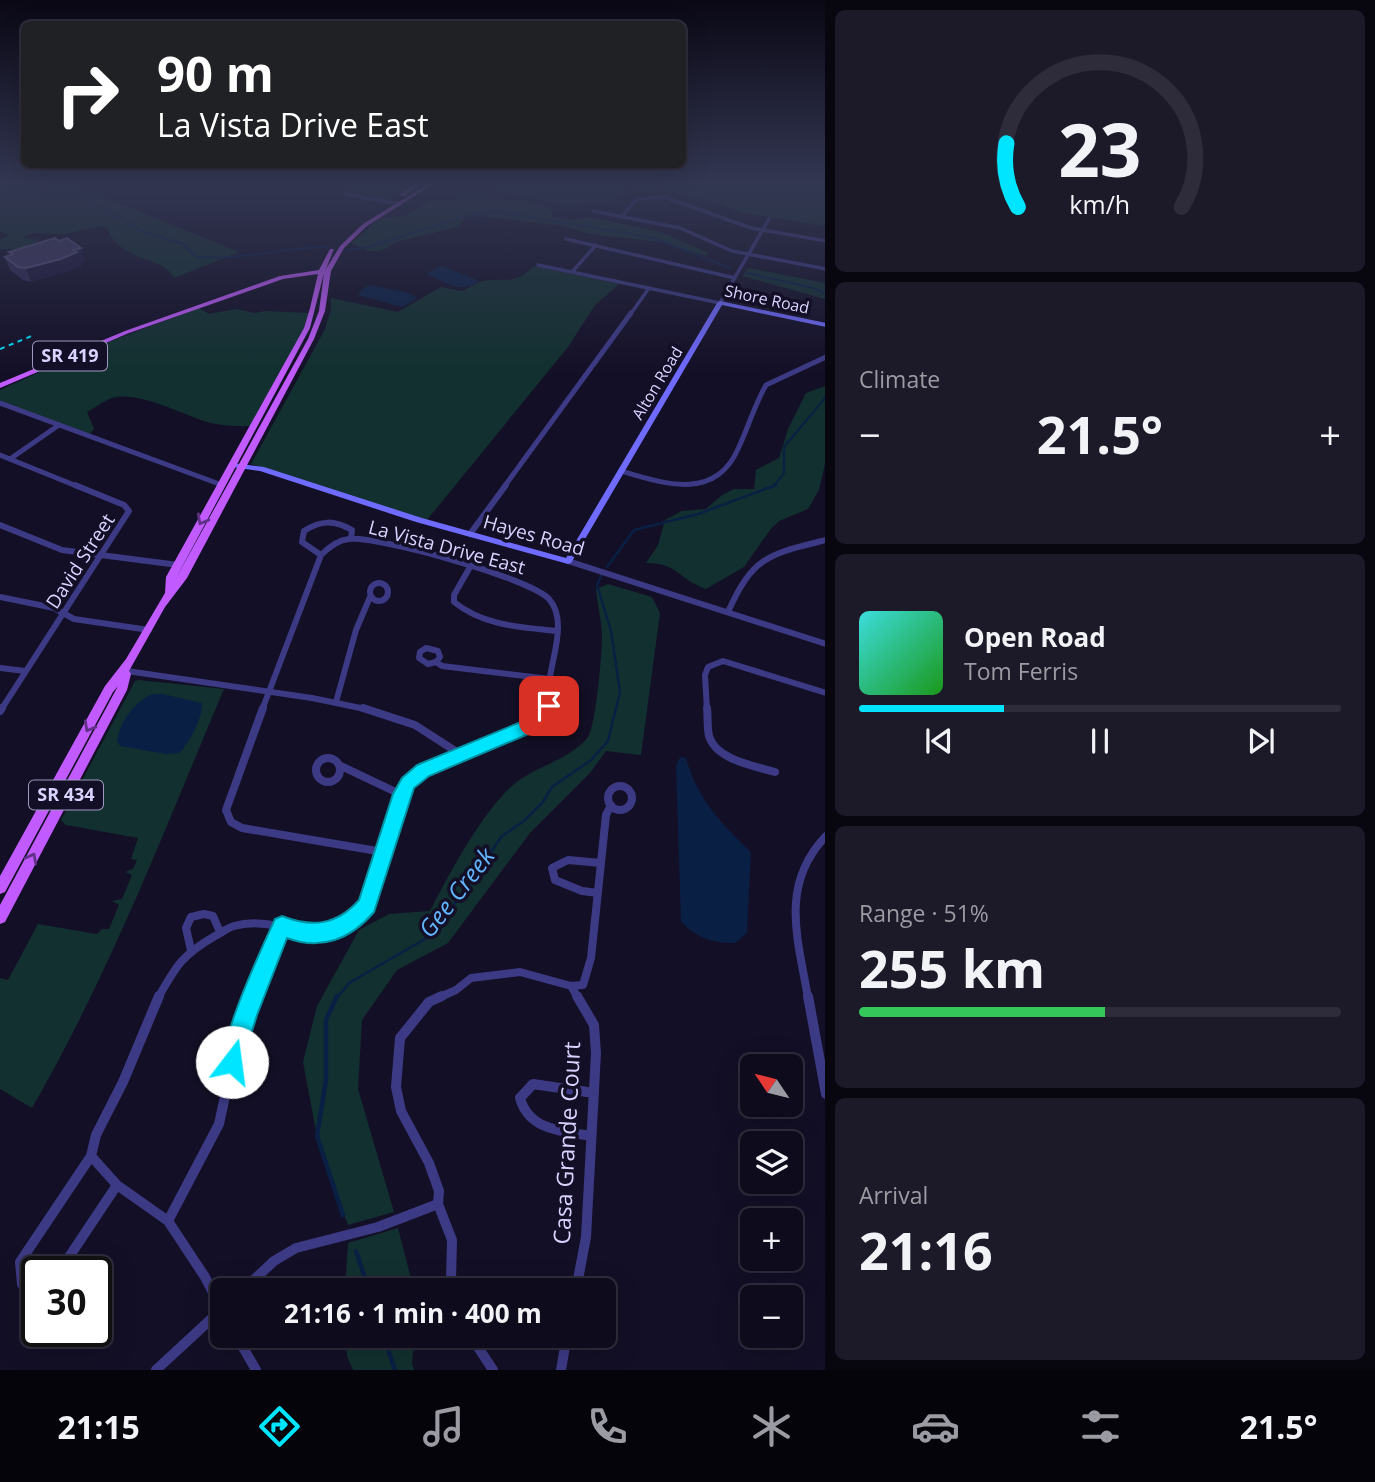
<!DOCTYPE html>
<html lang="en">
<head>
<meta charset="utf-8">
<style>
  body { margin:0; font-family:"Open Sans",sans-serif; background:#1c1929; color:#f1f3f6; height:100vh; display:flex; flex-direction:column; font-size:26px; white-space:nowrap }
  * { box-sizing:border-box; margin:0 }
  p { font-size:23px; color:#9b9ba3 }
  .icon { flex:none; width:38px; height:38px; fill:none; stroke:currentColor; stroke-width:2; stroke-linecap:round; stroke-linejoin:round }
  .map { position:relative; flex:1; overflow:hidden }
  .drawer { display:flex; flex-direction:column; gap:10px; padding:10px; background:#08060f; width:550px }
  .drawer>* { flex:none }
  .top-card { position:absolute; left:21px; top:21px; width:665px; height:147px; border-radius:10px; box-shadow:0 7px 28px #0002,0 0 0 2px #2e2b3b; background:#202124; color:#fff; overflow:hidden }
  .needle { width:46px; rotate:305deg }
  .buttons { position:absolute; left:740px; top:1054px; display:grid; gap:14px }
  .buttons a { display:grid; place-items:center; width:63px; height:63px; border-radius:10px; background:#0e0b1c; box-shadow:0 7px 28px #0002,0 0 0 2px #2e2b3b; font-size:35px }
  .speed { position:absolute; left:21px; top:1256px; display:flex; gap:14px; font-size:35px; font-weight:700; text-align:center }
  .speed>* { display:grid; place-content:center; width:91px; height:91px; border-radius:50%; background:#0e0b1c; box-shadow:0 7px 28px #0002,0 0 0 2px #2e2b3b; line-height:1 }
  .speed .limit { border:4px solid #111; border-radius:10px; background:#fff; color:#111 }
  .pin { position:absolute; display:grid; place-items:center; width:60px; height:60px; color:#fff; margin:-30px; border-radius:14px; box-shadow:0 4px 10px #0006 }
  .me { position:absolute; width:77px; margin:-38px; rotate:15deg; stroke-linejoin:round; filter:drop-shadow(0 0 5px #0008) }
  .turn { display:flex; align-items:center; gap:24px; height:147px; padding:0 21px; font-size:32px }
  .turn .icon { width:91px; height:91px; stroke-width:2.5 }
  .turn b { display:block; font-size:49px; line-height:60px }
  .big { font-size:52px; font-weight:700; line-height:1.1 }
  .drawer .widget { flex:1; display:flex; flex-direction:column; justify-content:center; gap:10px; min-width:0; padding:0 24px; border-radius:10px; background:#1c1929 }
  .drawer .dial { align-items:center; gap:0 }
  .dial svg { height:182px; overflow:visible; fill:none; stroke:#2e2b3b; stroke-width:7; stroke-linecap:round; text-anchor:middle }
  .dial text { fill:#f1f3f6; stroke:none }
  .song { display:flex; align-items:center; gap:21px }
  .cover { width:84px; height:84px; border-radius:10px; background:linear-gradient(135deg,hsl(180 70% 55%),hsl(120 70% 35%)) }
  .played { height:7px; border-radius:4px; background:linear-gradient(90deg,#00e5ff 30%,#2e2b3b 30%) }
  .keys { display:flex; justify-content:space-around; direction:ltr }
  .heat { display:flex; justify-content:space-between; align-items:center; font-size:38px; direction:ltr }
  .charge { height:10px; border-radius:5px; background:linear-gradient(90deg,#34c759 51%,#2e2b3b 0) }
  .trip { position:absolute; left:210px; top:1278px; width:406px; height:70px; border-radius:10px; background:#0e0b1c; box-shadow:0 7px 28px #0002,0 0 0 2px #2e2b3b; font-weight:700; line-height:70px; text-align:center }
  .dock { display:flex; height:112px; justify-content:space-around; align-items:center; background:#06040b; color:#9b9ba3 }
  .dock .icon { width:49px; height:49px }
  .dock .current { color:#00e5ff }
  .dock b { font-size:32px; color:#f1f3f6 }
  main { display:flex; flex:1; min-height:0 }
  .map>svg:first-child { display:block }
</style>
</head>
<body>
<main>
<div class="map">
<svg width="826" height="1370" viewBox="0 0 826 1370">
  <rect width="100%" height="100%" fill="#130f26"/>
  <path fill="#12302f" d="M0 181H81L78 184 84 189 239 252 174 278C164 255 121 264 107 228 91 224 79 232 62 234 50 235 32 229 23 238L39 240 32 245 16 249H0V240L9 235 0 231Z
    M331 181H416L386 201 324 185Z
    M444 181H825L823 187 825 186V226L744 213 703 199 666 192 626 191 605 204C590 201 578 205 562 204Z
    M442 188C459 188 475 194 492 197 513 202 533 198 552 211V217L575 220 590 217 663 233 709 253 706 256 660 242 590 234 559 225 478 216 465 217 458 227 399 241 380 251H368L351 243 380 219 407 215 429 201 452 202 462 197 442 190Z
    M534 266 619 284 595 305 568 347 427 520 251 464 325 329 331 309V298L398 312 441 287 462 291C469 288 476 283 483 281 507 277 514 286 534 266Z
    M749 268 825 283V299L742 276Z
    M199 308 209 314 235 309 255 313 265 311 309 313 302 332 250 426C234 426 217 426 201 420 178 412 136 391 112 398 103 401 95 408 87 412L94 429 90 434 0 401V390L92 348Z
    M825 386V464L819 490 808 509 779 521 770 530 744 567 706 589C678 579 678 563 646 563L658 545 665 520 682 511 706 509 722 495 734 489H754L756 470 779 458 788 429 806 393Z
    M608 584 652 597 660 613 641 755 606 751 590 773 530 833 448 943 397 970 362 1020 358 1089 394 1212 348 1225 319 1147 303 1062 317 1006 359 930 389 914 430 911C450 873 480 815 512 786 534 766 569 761 588 737 596 726 602 653 602 637 602 621 597 604 596 589Z
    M139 680 224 689C164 831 109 975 32 1108L0 1089V978L8 980 38 924 97 934 102 929H109L119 905 112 901 122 899 132 875 125 872 133 869 137 860 131 859 138 838 66 825 61 820 135 681Z
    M398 1228 414 1290H345L348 1243Z
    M346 1335H415L412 1363 414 1370H353L347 1356Z"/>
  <path fill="#0a1f44" d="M442 266 479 281C463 295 444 282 427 274L428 272Z
    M370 285 405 292 418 298 402 307 358 295 362 289Z
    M153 694H163L202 703C203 717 190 743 179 753L166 754 120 746 117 741C120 722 135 700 153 694Z
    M680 757 686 758C698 800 720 822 751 852L747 933 735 943C711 943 698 938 681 922L676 766Z"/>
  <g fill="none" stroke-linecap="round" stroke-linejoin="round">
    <path stroke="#0a1f44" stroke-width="2" d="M77 181 72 189 75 193 145 232 183 244 196 257C241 261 283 247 328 247
      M348 249 365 248 471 215 495 211 654 238 730 268
      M747 273 813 288 826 294
      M773 487 784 473V447L826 397"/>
    <path stroke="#0a1f44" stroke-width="2.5" d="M607 567 634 530 698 514 776 485
      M337 998 349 983 425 939 448 913 502 836 524 821 543 802 552 787 591 760 608 741 620 692 611 631 597 585 601 576"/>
    <path stroke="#0a1f44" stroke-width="4.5" d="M337 996 326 1020V1080L317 1136 343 1215
      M356 1251 369 1290
      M383 1335 395 1370"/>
    <path stroke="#3d3a85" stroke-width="3.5" d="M344 194 400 204
      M593 211 680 228 732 251 826 269
      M622 216 637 199 664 197 751 228 826 241
      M566 239 735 278
      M538 265 720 303 769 219
      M572 272 596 245
      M630 315 649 288"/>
    <path stroke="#3d3a85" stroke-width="5" d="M0 403 222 485
      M0 455 79 487
      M10 459 59 425
      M621 471C665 484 715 501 738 449 748 428 754 406 766 385L826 357
      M504 487 631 313"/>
    <path stroke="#3d3a85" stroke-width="6" d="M0 525 62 550 178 565
      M470 534 506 485
      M321 555 302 542 304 531C321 520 334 520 352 530L351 539
      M568 561 826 644
      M470 567 454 595V602C484 626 520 627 557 631
      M370 592a9 9 0 1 1 18 0a9 9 0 1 1-18 0Z
      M0 597 54 608 74 619 149 630
      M728 612C753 556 769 554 826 540
      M426 648 438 651 440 657 436 662 428 664 419 658 420 652Z
      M436 662 442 666 550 679
      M0 668 25 671
      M127 671 312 698 370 710
      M336 702 356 630 370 597
      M1 710 129 511 124 505 75 485
      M262 710 321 555C328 548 338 540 349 539 378 536 530 578 549 599 567 619 553 655 550 677 549 688 550 699 547 710
      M707 710 705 675 708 667 723 661 826 693"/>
    <path stroke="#3d3a85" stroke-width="8" d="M263 708 226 810 231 822 242 828 383 852
      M363 708 415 725 460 754
      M707 708C708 716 707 727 709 736 716 760 755 766 775 772
      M0 711 2 708
      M316 770a12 12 0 1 1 24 0a12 12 0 1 1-24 0Z
      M341 766 402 795
      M608 798a12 12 0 1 1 24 0a12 12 0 1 1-24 0Z
      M598 893 582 891 555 880 552 868 568 860 601 863
      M191 950 186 928 191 917 204 914 213 916 220 932
      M571 986 578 998
      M158 998C176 966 182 955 215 936 221 933 227 928 234 926 286 911 336 967 372 895L408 783 423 771 534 724 547 708
      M254 998 282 926
      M438 998 456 990 471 978 520 972 571 986 583 985 591 958 606 815 611 805
      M808 998C798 939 779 885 826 836"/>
    <path stroke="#3d3a85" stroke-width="10" d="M442 996 429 1002 400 1038 396 1087 401 1111 429 1163 439 1191 438 1204 452 1240 451 1280 454 1290
      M808 996 826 1094
      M591 1136C563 1131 529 1131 520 1098L533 1084 594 1093
      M91 1156 117 1185 168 1221 205 1277 222 1310
      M168 1221 219 1124 237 1041 255 996
      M59 1272 117 1185
      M243 1290 274 1261 296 1248 378 1227 438 1204
      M576 1290 586 1237 596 1053 594 1025 577 996
      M37 1291 27 1289 22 1284 20 1262 91 1156 96 1135 123 1082 159 996
      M236 1335 256 1370
      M470 1335 493 1370
      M156 1370 222 1309
      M561 1370 567 1335"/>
    <path fill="#6f6bff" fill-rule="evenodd" d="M720 301 826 323V327L722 305 571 563 568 564 416 522 260 471 232 467 228 465 232 463 264 467 422 518 566 558 717 303Z"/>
    <path fill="#c25bff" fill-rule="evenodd" d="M420 181H425L404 196H400V194Z
      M433 181H438L367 226 344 248 331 271 325 311 314 339 187 578 165 607 129 671 131 674 127 690 5 922 0 924V905L118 686 113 692 5 892 0 894V876L105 686 126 659 165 593 166 577 304 328 310 308 318 274 283 279 129 333 0 388V383L125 331 280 276 319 270 330 249H334L326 269 340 246 363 224ZM324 273 319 311 308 339 175 580 310 328Z"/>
    <path stroke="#00e5ff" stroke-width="2" stroke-dasharray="5 4.5" stroke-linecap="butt" d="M0 349 34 335"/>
  </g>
  <path fill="#312854" d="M9 252 85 261 81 262 82 266 65 272 31 282 23 280 10 270 5 257 11 255Z"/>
  <path fill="#1d163a" d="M81 248 85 261 81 262 82 266 65 272 31 282 26 268Z"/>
  <path fill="#433a66" stroke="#5a527e" stroke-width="2" d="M55 238 59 241 67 238 81 248 74 250 77 252 61 259 26 268 18 267 5 257 13 254 9 252Z"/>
  <defs><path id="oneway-chevron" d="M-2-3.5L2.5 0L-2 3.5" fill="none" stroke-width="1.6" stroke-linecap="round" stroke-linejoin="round" transform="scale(1.75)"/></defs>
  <g stroke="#623188">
    <use href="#oneway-chevron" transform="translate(202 520) rotate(119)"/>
    <use href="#oneway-chevron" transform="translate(89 727) rotate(119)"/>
    <use href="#oneway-chevron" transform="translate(32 858) rotate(-62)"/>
  </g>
  <linearGradient id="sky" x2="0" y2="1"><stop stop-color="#0a0815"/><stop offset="0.49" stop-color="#333752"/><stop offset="1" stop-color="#333752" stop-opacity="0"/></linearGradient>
  <rect width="826" height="373" fill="url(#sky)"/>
  <path fill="#00e5ff" stroke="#0095a6" stroke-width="2" d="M549 700 557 706 547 725 540 729 429 776 414 788 374 912C351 939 321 951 287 938L257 1015 240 1070 232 1073 224 1070C215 1048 263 945 275 919L282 916C312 928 337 925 359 900L393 794 402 778 417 765 528 719 535 715 544 702Z"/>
  <g text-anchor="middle" stroke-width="7" stroke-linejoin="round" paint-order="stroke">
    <g font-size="16" fill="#d9d4ff" stroke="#130f26">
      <text transform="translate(767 299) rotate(12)" y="6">Shore Road</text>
      <text transform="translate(657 383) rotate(-59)" y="6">Alton Road</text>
    </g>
    <g fill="#130f26" stroke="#9e99be" stroke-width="2">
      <rect x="33" y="341.5" width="74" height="29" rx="5"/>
      <rect x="29" y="780.5" width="74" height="29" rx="5"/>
    </g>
    <g font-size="18" font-weight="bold" fill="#d9d4ff">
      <text x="70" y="362">SR 419</text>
      <text x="66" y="801">SR 434</text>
    </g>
    <g font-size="19" fill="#d9d4ff" stroke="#130f26">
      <text transform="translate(534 535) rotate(16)" y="7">Hayes Road</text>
      <text transform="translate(447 547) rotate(15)" y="7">La Vista Drive East</text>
      <text transform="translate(80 561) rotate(-57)" y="7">David Street</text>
    </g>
    <g font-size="23" fill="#d9d4ff" stroke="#130f26">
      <text transform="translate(567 1143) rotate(-87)" y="8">Casa Grande Court</text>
    </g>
    <g font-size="24" font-style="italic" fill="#62b6ff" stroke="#130f26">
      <text transform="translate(457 893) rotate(-52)" y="8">Gee Creek</text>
    </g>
  </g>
</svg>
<div class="buttons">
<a><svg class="needle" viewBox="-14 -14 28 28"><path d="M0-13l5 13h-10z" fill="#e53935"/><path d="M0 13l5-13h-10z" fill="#9b9ba3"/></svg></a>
<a><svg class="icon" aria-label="layers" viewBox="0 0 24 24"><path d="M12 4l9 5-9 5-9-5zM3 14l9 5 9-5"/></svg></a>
<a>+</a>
<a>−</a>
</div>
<div class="speed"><div class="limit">30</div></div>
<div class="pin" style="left:549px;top:706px;background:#d93025"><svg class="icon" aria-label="arrive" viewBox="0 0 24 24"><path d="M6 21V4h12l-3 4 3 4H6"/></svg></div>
<svg class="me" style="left:232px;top:1062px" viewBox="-20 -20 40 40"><circle r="19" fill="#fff"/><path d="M0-13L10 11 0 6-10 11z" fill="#00e5ff"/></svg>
<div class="trip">21:16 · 1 min · 400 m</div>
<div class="top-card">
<div class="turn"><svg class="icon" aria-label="right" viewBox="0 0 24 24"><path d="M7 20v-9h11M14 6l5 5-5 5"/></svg><div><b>90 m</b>La Vista Drive East</div></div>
</div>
</div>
<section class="drawer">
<div class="widget dial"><svg viewBox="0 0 100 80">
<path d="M14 69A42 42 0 1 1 86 69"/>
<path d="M14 69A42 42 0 0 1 9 41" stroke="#00e5ff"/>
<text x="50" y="56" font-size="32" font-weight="700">23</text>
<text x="50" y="72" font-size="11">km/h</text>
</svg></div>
<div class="widget"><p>Climate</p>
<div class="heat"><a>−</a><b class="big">21.5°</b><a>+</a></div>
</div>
<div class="widget">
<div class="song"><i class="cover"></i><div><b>Open Road</b><p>Tom Ferris</p></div></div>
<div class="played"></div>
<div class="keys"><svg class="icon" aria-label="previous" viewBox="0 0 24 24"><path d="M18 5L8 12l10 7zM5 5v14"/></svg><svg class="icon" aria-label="pause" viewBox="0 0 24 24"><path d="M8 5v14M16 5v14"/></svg><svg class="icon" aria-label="next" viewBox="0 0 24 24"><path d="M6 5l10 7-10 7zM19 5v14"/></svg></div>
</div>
<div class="widget"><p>Range · 51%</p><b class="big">255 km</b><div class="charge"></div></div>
<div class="widget"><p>Arrival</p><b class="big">21:16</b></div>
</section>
</main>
<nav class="dock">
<b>21:15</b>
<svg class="icon current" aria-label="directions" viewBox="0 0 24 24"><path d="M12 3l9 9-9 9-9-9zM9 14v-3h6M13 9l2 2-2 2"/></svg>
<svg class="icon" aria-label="music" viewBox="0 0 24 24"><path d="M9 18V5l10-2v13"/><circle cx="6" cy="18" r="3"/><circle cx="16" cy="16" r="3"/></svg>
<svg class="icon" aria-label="phone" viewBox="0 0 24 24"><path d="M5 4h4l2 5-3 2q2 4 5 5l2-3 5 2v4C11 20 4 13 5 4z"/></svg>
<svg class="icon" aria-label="climate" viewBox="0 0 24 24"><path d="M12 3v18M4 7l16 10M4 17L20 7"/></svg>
<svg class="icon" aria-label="car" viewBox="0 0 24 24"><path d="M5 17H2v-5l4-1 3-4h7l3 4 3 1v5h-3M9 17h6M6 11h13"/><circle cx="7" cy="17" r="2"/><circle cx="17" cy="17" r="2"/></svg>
<svg class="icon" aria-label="filters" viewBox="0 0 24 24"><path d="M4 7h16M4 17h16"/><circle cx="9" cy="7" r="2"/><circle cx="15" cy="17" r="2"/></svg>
<b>21.5°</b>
</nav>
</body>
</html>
